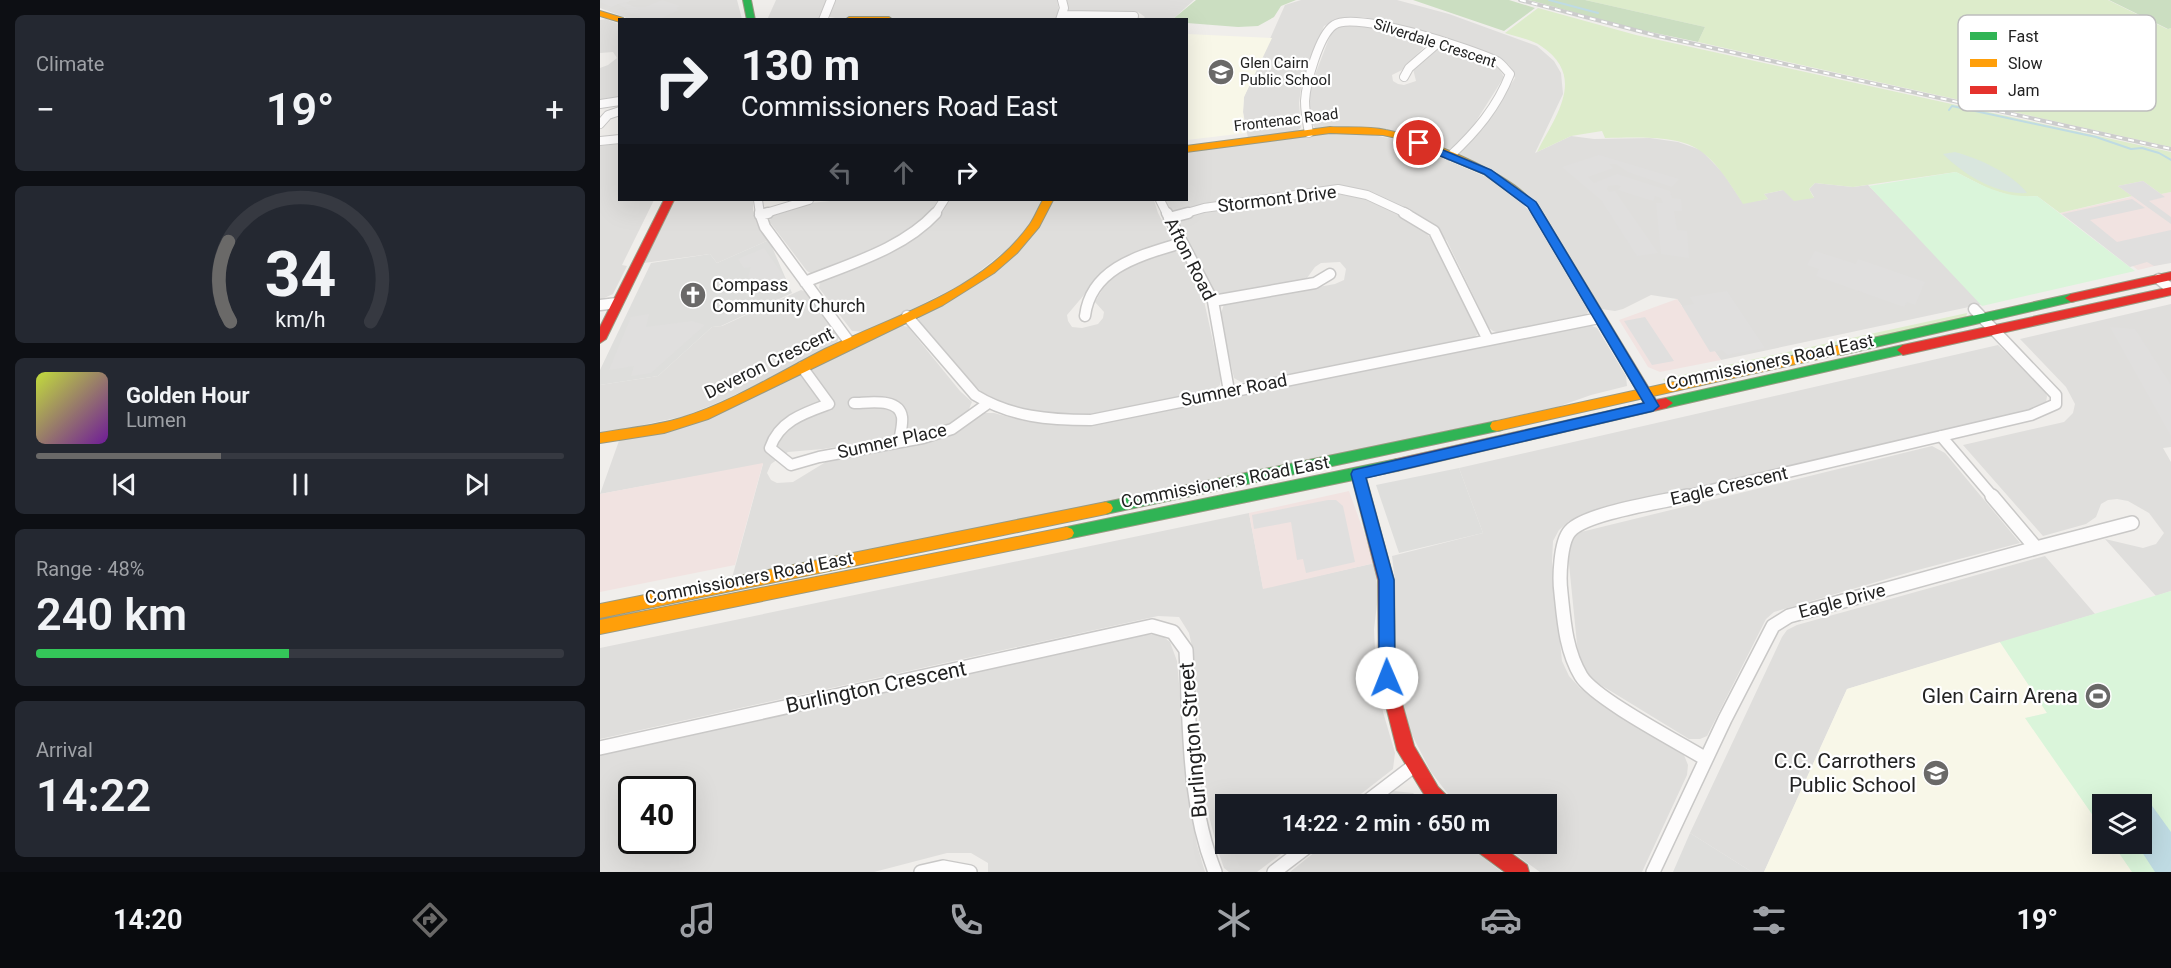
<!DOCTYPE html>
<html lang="en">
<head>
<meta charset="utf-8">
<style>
  body { margin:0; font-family:Roboto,sans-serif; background:#242831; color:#f1f3f6; height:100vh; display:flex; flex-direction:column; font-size:22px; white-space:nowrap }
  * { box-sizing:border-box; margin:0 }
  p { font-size:20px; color:#9ea1a6 }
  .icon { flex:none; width:33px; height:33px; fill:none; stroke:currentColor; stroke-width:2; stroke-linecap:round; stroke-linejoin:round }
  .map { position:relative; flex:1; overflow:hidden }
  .side { display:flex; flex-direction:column; gap:15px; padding:15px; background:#0d0f14; width:600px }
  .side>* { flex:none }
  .guide { position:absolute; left:18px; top:18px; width:570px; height:183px; border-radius:0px; box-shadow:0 6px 24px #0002; background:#171b24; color:#f1f3f6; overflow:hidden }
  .buttons { position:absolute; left:1492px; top:794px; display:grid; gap:12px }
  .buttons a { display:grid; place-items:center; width:60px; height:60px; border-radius:0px; background:#171b24; box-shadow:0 6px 24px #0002; font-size:30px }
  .speed { position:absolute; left:18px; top:776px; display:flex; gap:12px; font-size:30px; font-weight:700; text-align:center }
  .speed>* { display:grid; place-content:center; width:78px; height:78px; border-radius:50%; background:#171b24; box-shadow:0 6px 24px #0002; line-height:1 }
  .speed .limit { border:3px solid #111; border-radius:9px; background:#fff; color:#111 }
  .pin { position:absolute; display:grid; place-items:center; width:51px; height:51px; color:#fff; margin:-26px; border:3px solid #fff; border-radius:50%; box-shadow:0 2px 6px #0007 }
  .me { position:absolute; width:66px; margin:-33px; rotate:359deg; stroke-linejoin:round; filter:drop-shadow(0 0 4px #0008) }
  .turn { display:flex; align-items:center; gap:21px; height:126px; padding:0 24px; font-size:27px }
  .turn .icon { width:78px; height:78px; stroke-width:2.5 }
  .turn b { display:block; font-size:42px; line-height:51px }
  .lanes { display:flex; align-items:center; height:57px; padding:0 24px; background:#0003; justify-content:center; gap:30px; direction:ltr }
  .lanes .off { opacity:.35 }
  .big { font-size:45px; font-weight:600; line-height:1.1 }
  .side .card { flex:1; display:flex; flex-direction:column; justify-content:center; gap:9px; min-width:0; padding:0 21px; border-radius:9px; background:#242831 }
  .side .dial { align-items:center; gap:0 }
  .dial svg { height:156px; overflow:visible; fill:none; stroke:#363941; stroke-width:7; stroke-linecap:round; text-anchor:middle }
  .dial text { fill:#f1f3f6; stroke:none }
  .song { display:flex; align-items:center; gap:18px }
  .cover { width:72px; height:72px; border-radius:9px; background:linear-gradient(135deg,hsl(70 70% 55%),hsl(280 70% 35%)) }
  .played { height:6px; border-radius:3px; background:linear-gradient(90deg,#6a6968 35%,#363941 35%) }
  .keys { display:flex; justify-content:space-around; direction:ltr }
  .heat { display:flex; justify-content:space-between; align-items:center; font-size:33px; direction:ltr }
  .charge { height:9px; border-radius:4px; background:linear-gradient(90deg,#34c759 48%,#363941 0) }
  .trip { position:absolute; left:615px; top:794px; width:342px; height:60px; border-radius:0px; background:#171b24; box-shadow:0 6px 24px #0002; font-weight:600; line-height:60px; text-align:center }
  .tabs { display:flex; height:96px; justify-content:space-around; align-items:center; background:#090b0e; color:#9ea1a6 }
  .tabs .icon { width:42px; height:42px }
  .tabs .active { color:#6a6968 }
  .tabs b { font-size:27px; color:#f1f3f6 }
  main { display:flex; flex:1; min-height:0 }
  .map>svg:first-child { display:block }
</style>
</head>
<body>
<main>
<section class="side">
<div class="card"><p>Climate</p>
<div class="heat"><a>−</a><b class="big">19°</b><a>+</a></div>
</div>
<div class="card dial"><svg viewBox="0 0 100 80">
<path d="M14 69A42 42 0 1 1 86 69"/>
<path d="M14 69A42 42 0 0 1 13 28" stroke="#6a6968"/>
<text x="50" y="56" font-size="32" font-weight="700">34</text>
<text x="50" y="72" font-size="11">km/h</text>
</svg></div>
<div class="card">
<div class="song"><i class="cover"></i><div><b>Golden Hour</b><p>Lumen</p></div></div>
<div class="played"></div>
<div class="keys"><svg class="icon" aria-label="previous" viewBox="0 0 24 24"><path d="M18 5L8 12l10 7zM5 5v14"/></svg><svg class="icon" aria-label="pause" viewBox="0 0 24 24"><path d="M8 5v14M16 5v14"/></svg><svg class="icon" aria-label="next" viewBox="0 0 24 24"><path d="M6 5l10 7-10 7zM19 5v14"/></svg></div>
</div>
<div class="card"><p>Range · 48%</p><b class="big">240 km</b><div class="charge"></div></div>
<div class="card"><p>Arrival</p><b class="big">14:22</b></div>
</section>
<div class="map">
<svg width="1571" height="872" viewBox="0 0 1571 872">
  <rect width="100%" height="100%" fill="#f0eeeb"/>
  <path fill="#dfdedc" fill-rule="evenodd" d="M0 0H137L142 19H29L0 8Z
    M176 0H227L221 17 218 18 167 20Z
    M235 0H457L459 12 455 20 235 18 230 17V14Z
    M466 0H594L572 20 538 19 534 16 543 19 545 17 538 12 468 13Z
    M701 0H797L849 14 937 46 954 61 961 73 963 94 935 153 971 136 994 139 1050 138 1078 142 1101 150 1123 173 1143 203 1168 199 1164 194 1183 190 1214 197 1209 189 1215 183 1253 187 1268 185 1383 304 1121 360 1077 299 1051 295 1023 309 1015 311 1001 309 934 202 909 180 859 156V153L883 129 915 78 909 65 901 60 782 21 763 17 739 19 724 26 702 81 699 103 701 128 695 132 648 138 643 112 644 97 685 5Z
    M6 19 19 24V99L0 102V68L8 65 17 58 13 52 0 53V20Z
    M738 24 776 25 828 43 802 70 792 75 793 81 798 84 804 85 816 81 813 69 817 64 841 46 888 60 897 65 904 77 871 129 855 147 849 149 786 129 750 126 715 128 711 122 708 104 710 88 733 28Z
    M735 133H761L800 140 891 179 914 195 932 214 989 311 985 316 899 333 893 331 889 328 847 241 835 228 820 216 763 190 747 187 579 211H571L567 206 566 200H586L587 152Z
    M19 144 20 200H54L22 265 27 266 13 294 0 300V146Z
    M737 194 765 198 813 221 824 230 839 250 878 334 871 340 651 383 641 382 634 378 620 317 624 304 735 284 744 280 746 269 740 262 721 263 715 267 707 278 701 281 624 295 617 293 612 288 577 226 580 221 588 216 602 213 710 196Z
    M75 200H153V212L157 224 169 240 117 263 110 254 44 263Z
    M241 200H338L330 213 311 231 221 272 212 274 207 271 169 221 176 212 210 203Z
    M349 200H442L437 213 414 244 366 282 267 332 252 331 219 288 220 282 340 215Z
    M453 200H554L558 213 571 237 570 241 516 261 506 269 467 315 468 321 472 327 482 328 498 324 503 318 504 312 495 302 505 285 518 272 527 266 565 252 575 251 588 262 601 287 621 378 620 385 613 391 493 414 472 416 449 415 412 407 382 392 373 384 318 320 321 314 391 274 405 263 441 225Z
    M201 290 206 292 239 337 236 346 124 400 85 416 0 434V385L58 376 112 327 122 326Z
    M1571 304V447L1563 448 1571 462V591L1556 596 1505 539 1543 548 1556 544 1564 533 1549 513 1528 501 1517 499 1508 500 1501 504 1496 517 1486 524 1443 536 1363 445 1464 422 1473 413 1475 404 1466 387 1420 339Z
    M987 324 997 328 1026 376 1027 386 991 395 957 407 662 471 132 578 163 464 0 494 20 438 62 431 299 325 308 327 360 391 372 402 369 409 360 419 332 430 223 449 188 452 171 464 167 473 171 480 177 483 193 482 229 460 344 437 383 413H394L424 421 467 426 507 422Z
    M1398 345 1444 388 1447 396 1446 403 1440 407 969 521 959 530 953 541 952 562 962 661 969 676 980 688 1084 755 1088 765 1087 775 1042 872H940L900 843H946V804L855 803 831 772 811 733 799 687 795 655V581L792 556 883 533 859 468Z
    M1332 446 1345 453 1420 543 1314 571 1174 612 1166 619 1107 736 1100 739H1089L991 679 981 665 978 654 968 554V546L973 537 981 532Z
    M649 513 663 588 775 563 778 596 774 629 776 670 783 712 795 753 793 769 748 804H626V843H696L657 872H629L624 868 618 851 607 809 593 651 589 633 579 617 558 616 0 739V648Z
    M1445 556 1495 614 1247 689 1164 872H1152L1090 833 1182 637 1187 630 1197 625Z
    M560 634 570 642 577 661 588 787 597 845 605 872H388V863L371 853H347L274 872H0V755L543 635ZM32 789H82V840H32Z
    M793 791 813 793 826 804H776Z
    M726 843H865L902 872H690Z"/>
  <path fill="#f1e3e1" d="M1543 181 1561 194 1571 192V262L1538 270 1460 213 1531 197 1518 186Z
    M1077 299 1121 360 1060 372 1048 367 1019 320Z
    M163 463 135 565 0 592V494Z
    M749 491 775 563 663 589 649 513Z"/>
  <path fill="#f8f7e8" d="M587 34 672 38 644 97 643 112 646 133 587 140Z
    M1400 642 1447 713 1426 718 1503 827V843H1514L1533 872H1164L1247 689Z"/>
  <path fill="#dededc" d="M169 240 192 293 121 326 112 327 58 376 0 385V370L51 263 110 254 117 263Z
    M859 468 883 533 799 553 776 485Z
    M1090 833 1152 872H1073Z"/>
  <path fill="#ddeccb" d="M985 0H1508L1567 29 1571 28V147L1098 42 1105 27Z
    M938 8 1036 35 1571 152V192L1561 194 1543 181 1518 186 1532 196 1460 213 1437 196 1416 197 1389 189 1356 172 1253 187 1215 183 1209 189 1214 198 1194 201 1183 190 1164 194 1168 199 1143 204C1131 185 1119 165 1102 152 1079 134 1032 138 1005 138L1002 131 971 136 937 152C956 115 987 77 941 46 931 39 916 37 905 33Z
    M1367 313 1366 318 1065 382 1063 379Z"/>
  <path fill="#cbdec1" d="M596 0H696L681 6 674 17 658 26 638 27 587 23 586 20 573 19Z
    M813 0H909L935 8 904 31Z
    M929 0H985L1105 27 1098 42 1031 28Z
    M1509 0H1571V28L1568 29Z"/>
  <path fill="#d9e6de" d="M1355 152C1378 158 1413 174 1427 193 1397 195 1364 175 1343 154Z"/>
  <path fill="#daf5da" d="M1356 172C1385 187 1404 198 1437 196L1535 271 1382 306 1269 186Z
    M1571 591V872H1532L1512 843H1542V804H1503V830L1425 718 1447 713 1400 642Z"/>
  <path fill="#e0dfde" d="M31 0 26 3 35 7H45L62 0 80 6 76 8 79 10 59 19 48 20 24 11 28 9 18 4 12 7 0 2 2 0Z
    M999 155 1079 179 1072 187 1028 172 1016 164H1009L1013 168 988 177 994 183 1017 174 1070 191 1072 198 1081 199 1082 211H1074L1077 230 1087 231 1089 258 1061 254 1056 203H1063L1061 198 1055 196 1053 201 1018 190 1021 186 1017 185 1008 186 1007 189 1009 192 1015 191 1058 253 1037 256 1001 200 962 167Z
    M1543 181 1565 197 1549 201 1571 217V224L1518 186Z
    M1532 199 1545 208 1490 220 1517 242 1571 230V263L1554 266 1547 262 1530 267 1462 214Z
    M164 248 187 281 159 293 148 277 151 267 144 268 138 259Z
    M1215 251 1256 264 1258 259 1325 282 1315 305 1307 302 1304 307 1216 276 1219 269 1207 265Z
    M1127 291 1165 348 1127 355 1122 350 1110 352 1082 306 1094 304 1090 297Z
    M49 314 46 327 92 321 105 325 51 373 31 376 34 366 9 370 31 317Z
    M1045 317 1074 361 1052 365 1024 321Z
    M1510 327 1535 329 1571 385V436Z
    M728 500H736L743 506 755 562 706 573 703 559 697 560 691 522 654 529 652 515Z"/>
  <path fill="#bfdbe3" d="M1545 796 1571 832V872H1555L1536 843H1542V804H1510Z"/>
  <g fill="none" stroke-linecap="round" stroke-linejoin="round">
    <path stroke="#bfdbe3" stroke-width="2" d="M949 0 998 13
      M1349 110 1352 106 1496 137 1531 149 1542 148 1559 153 1571 160"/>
    <defs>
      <path id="street-far2" d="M463 15 534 16
        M223 20 231 0
        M460 20 464 8 462 0
        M804 77 809 68 839 42
        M0 104 20 101
        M0 124 8 115 20 111
        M709 133C707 122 705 112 705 101 706 83 719 35 734 25 755 10 872 49 897 61 902 64 906 70 910 74 897 107 876 132 850 156
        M0 141 20 139
        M158 200 160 214
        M560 200 567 214
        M163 214 209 200
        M335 214 344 200
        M583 214 604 208 738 189 767 195 808 214"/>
      <path id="street-far1" d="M160 213 165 227 250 343
        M567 213 613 301 629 391
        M804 213 834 231 888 340
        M160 215 168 213
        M569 218 588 213
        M1559 279 1571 289
        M205 282C249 264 303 249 336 213
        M613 301 715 283 730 274
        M0 305 17 303
        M307 316 375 395C411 417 449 420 491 420L999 318
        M485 316C491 267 542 255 581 243
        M202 367 229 404C204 413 179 421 170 448L191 465 219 457 323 438 352 429 387 404
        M254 403C268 403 299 397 302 417 303 425 300 434 299 442
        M1341 436 1393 497
        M1081 497 1431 415 1456 404V395L1374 309"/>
      <path id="street" d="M1087 496C1062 502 986 513 970 531 960 542 959 579 961 593 964 622 966 651 981 676 995 699 1080 743 1106 759
        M1436 548 1532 523
        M0 748 552 626 573 632 586 650C590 725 587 801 615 872
        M764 804 815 765
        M321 872 343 867 370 872
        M674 872 712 843
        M1053 872 1125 719 1173 626 1189 616 1436 548 1392 496"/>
      <path id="fast" d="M143 0H151L155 20H147Z
        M1471 294 1475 295 1477 298 1475 301 1241 355 1235 350 1241 345Z
        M1303 345 1307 347 1309 350 1307 353 1066 408 1059 403 1066 398Z
        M897 421 902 422 904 426 902 430 897 431 506 514 501 512 499 508 501 504 506 502Z
        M797 459 802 461 804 465 802 469 797 471 467 539 462 537 460 533 462 529 467 527Z"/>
      <path id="slow" d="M0 11 23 18 24 20H20V22L0 16Z
        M249 17H289L293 20H245Z
        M730 127C748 128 768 126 786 130 823 137 905 171 930 199L925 202 921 201 884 174 801 139 783 135 730 133 586 152V146Z
        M443 200H453L439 227 417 253 394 273 343 305 108 419 64 433 0 443V433C27 428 55 426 81 418 132 402 178 373 225 349 295 315 383 291 430 224 435 217 438 208 443 200Z
        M1241 345 1245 347 1247 350 1245 353 897 431 892 430 890 426 892 422 897 421Z
        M506 502 511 504 513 508 511 512 506 514 0 618V604Z
        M467 527 472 529 474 533 472 537 467 539 0 634V620Z"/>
      <path id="jam" d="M925 196 937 204 1056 400 1066 398 1073 403 1066 408 797 471 792 469 790 465 792 461 797 459 1044 403 928 206 920 199Z
        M64 200H74L6 339 0 343V327Z
        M1571 272V280L1471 302 1465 298 1471 294Z
        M1571 287V295L1303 355 1297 350 1303 345Z
        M758 468 763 470 765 474 794 580 795 678 814 746 838 787 849 798 852 804H830L797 750 779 678 778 580 751 474 753 470Z
        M873 843H897L927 865 929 872H905L875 850Z"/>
    </defs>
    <use href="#street-far2" stroke="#c9c8c7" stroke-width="10"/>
    <use href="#street-far1" stroke="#c9c8c7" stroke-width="13"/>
    <use href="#street" stroke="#c9c8c7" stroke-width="16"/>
    <use href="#fast" stroke="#999a82" stroke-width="2"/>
    <use href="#slow" stroke="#999a82" stroke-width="2"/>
    <use href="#jam" stroke="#999a82" stroke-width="2"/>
    <use href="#street-far2" stroke="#fdfcfc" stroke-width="8"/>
    <use href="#street-far1" stroke="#fdfcfc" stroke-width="10"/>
    <use href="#street" stroke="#fdfcfc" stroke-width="13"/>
    <use href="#fast" fill="#30b455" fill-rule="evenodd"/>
    <use href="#slow" fill="#ff9f0a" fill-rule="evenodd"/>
    <use href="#jam" fill="#e5322d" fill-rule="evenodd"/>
    <defs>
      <path id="rail" d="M920 0 1058 36 1571 149"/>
    </defs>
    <use href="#rail" stroke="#ccc" stroke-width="4"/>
    <use href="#rail" stroke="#fff" stroke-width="2" stroke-dasharray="6" stroke-linecap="butt"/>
  </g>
  <path fill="#1a73e8" stroke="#114b97" stroke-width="1.5" d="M819 140 891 170 936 202 1059 406 1053 411 766 478 794 580 795 678 793 683 787 686 781 683 779 678V580L751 474 753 470 1044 403 928 207 884 174 816 146 814 143Z"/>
  <defs>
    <symbol id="school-disc" viewBox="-11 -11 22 22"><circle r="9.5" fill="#6a6968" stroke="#fff"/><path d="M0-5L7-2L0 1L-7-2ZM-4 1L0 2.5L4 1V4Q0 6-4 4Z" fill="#fff"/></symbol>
    <symbol id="church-disc" viewBox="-11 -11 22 22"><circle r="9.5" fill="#6a6968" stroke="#fff"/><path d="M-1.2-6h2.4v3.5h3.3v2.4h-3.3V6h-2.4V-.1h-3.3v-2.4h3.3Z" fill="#fff"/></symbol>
    <symbol id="stadium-disc" viewBox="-11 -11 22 22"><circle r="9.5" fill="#6a6968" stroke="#fff"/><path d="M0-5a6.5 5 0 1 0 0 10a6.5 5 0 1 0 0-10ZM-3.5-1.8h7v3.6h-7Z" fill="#fff"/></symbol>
  </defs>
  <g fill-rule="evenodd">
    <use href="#school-disc" x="606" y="57" width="30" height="30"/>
    <use href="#church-disc" x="78" y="280" width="30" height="30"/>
    <use href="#stadium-disc" x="1483" y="681" width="30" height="30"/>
    <use href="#school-disc" x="1321" y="758" width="30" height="30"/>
  </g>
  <g text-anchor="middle" stroke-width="4.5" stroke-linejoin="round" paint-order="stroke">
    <g font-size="15" fill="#222" stroke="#fff">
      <text transform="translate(835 43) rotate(18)" y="5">Silverdale Crescent</text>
      <text transform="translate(686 120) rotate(-7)" y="5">Frontenac Road</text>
    </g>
    <g font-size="15" fill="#222" stroke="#fff" text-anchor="start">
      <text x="640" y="68">Glen Cairn<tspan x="640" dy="17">Public School</tspan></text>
    </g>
    <g font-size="18" fill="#222" stroke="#fff">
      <text transform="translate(677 199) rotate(-7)" y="6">Stormont Drive</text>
      <text transform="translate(590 259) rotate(63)" y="6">Afton Road</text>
      <text transform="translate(1170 362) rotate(-12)" y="6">Commissioners Road East</text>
      <text transform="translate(169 363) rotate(-26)" y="6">Deveron Crescent</text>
      <text transform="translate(634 390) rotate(-11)" y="6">Sumner Road</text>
      <text transform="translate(292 441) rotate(-12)" y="6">Sumner Place</text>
      <text transform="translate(625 482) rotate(-11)" y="6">Commissioners Road East</text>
      <text transform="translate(1129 486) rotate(-13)" y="6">Eagle Crescent</text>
      <text transform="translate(149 578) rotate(-11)" y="6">Commissioners Road East</text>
      <text transform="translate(1242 601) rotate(-15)" y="6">Eagle Drive</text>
    </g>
    <g font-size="18" fill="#222" stroke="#fff" text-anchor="start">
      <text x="112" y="291">Compass<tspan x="112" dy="21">Community Church</tspan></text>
    </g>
    <g font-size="21" fill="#222" stroke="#fff">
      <text transform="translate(276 687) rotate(-12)" y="7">Burlington Crescent</text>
      <text transform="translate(593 740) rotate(-95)" y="7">Burlington Street</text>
    </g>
    <g font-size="21" fill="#222" stroke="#fff" text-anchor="end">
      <text x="1478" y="703">Glen Cairn Arena</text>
      <text x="1316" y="768">C.C. Carrothers<tspan x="1316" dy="24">Public School</tspan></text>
    </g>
  </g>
  <rect x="1358" y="15" width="198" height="96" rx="9" fill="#fff" stroke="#bdbdbd" stroke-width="1.5"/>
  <rect x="1370" y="32" width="27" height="8" fill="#30b455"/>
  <rect x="1370" y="59" width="27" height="8" fill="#ff9f0a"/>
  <rect x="1370" y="86" width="27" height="8" fill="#e5322d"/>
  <g font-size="16" fill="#222">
    <text x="1408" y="42">Fast</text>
    <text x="1408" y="69">Slow</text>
    <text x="1408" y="96">Jam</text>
  </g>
</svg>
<div class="buttons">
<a><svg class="icon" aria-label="layers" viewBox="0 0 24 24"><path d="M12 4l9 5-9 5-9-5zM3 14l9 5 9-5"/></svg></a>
</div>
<div class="speed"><div class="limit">40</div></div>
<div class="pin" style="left:819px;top:143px;background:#d93025"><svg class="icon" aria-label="arrive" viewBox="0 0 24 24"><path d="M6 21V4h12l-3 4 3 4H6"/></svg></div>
<svg class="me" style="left:787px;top:678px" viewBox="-20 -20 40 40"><circle r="19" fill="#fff"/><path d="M0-13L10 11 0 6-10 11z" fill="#1a73e8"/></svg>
<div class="trip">14:22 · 2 min · 650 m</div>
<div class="guide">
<div class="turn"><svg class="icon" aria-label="right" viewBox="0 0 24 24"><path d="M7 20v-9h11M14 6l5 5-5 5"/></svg><div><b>130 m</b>Commissioners Road East</div></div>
<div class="lanes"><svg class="icon off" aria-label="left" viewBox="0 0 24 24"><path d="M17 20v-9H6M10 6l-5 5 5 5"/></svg><svg class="icon off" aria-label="ahead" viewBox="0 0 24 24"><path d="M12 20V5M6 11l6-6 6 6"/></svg><svg class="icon" aria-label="right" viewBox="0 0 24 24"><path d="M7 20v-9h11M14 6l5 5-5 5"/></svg></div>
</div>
</div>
</main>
<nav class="tabs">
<b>14:20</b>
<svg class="icon active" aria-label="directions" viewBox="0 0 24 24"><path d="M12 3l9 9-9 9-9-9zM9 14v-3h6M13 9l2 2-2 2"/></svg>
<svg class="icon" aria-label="music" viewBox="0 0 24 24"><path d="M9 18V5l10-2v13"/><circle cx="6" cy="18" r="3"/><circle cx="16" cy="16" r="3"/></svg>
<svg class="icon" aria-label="phone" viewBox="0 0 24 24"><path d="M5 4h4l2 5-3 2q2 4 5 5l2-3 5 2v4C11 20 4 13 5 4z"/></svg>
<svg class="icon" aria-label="climate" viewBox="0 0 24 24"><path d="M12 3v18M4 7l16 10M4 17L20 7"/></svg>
<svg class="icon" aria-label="car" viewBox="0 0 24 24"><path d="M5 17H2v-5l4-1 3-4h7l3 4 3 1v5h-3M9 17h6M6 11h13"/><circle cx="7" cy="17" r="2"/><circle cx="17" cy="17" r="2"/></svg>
<svg class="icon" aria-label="filters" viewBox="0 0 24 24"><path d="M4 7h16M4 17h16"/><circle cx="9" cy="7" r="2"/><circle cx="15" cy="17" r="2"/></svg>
<b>19°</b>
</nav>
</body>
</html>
